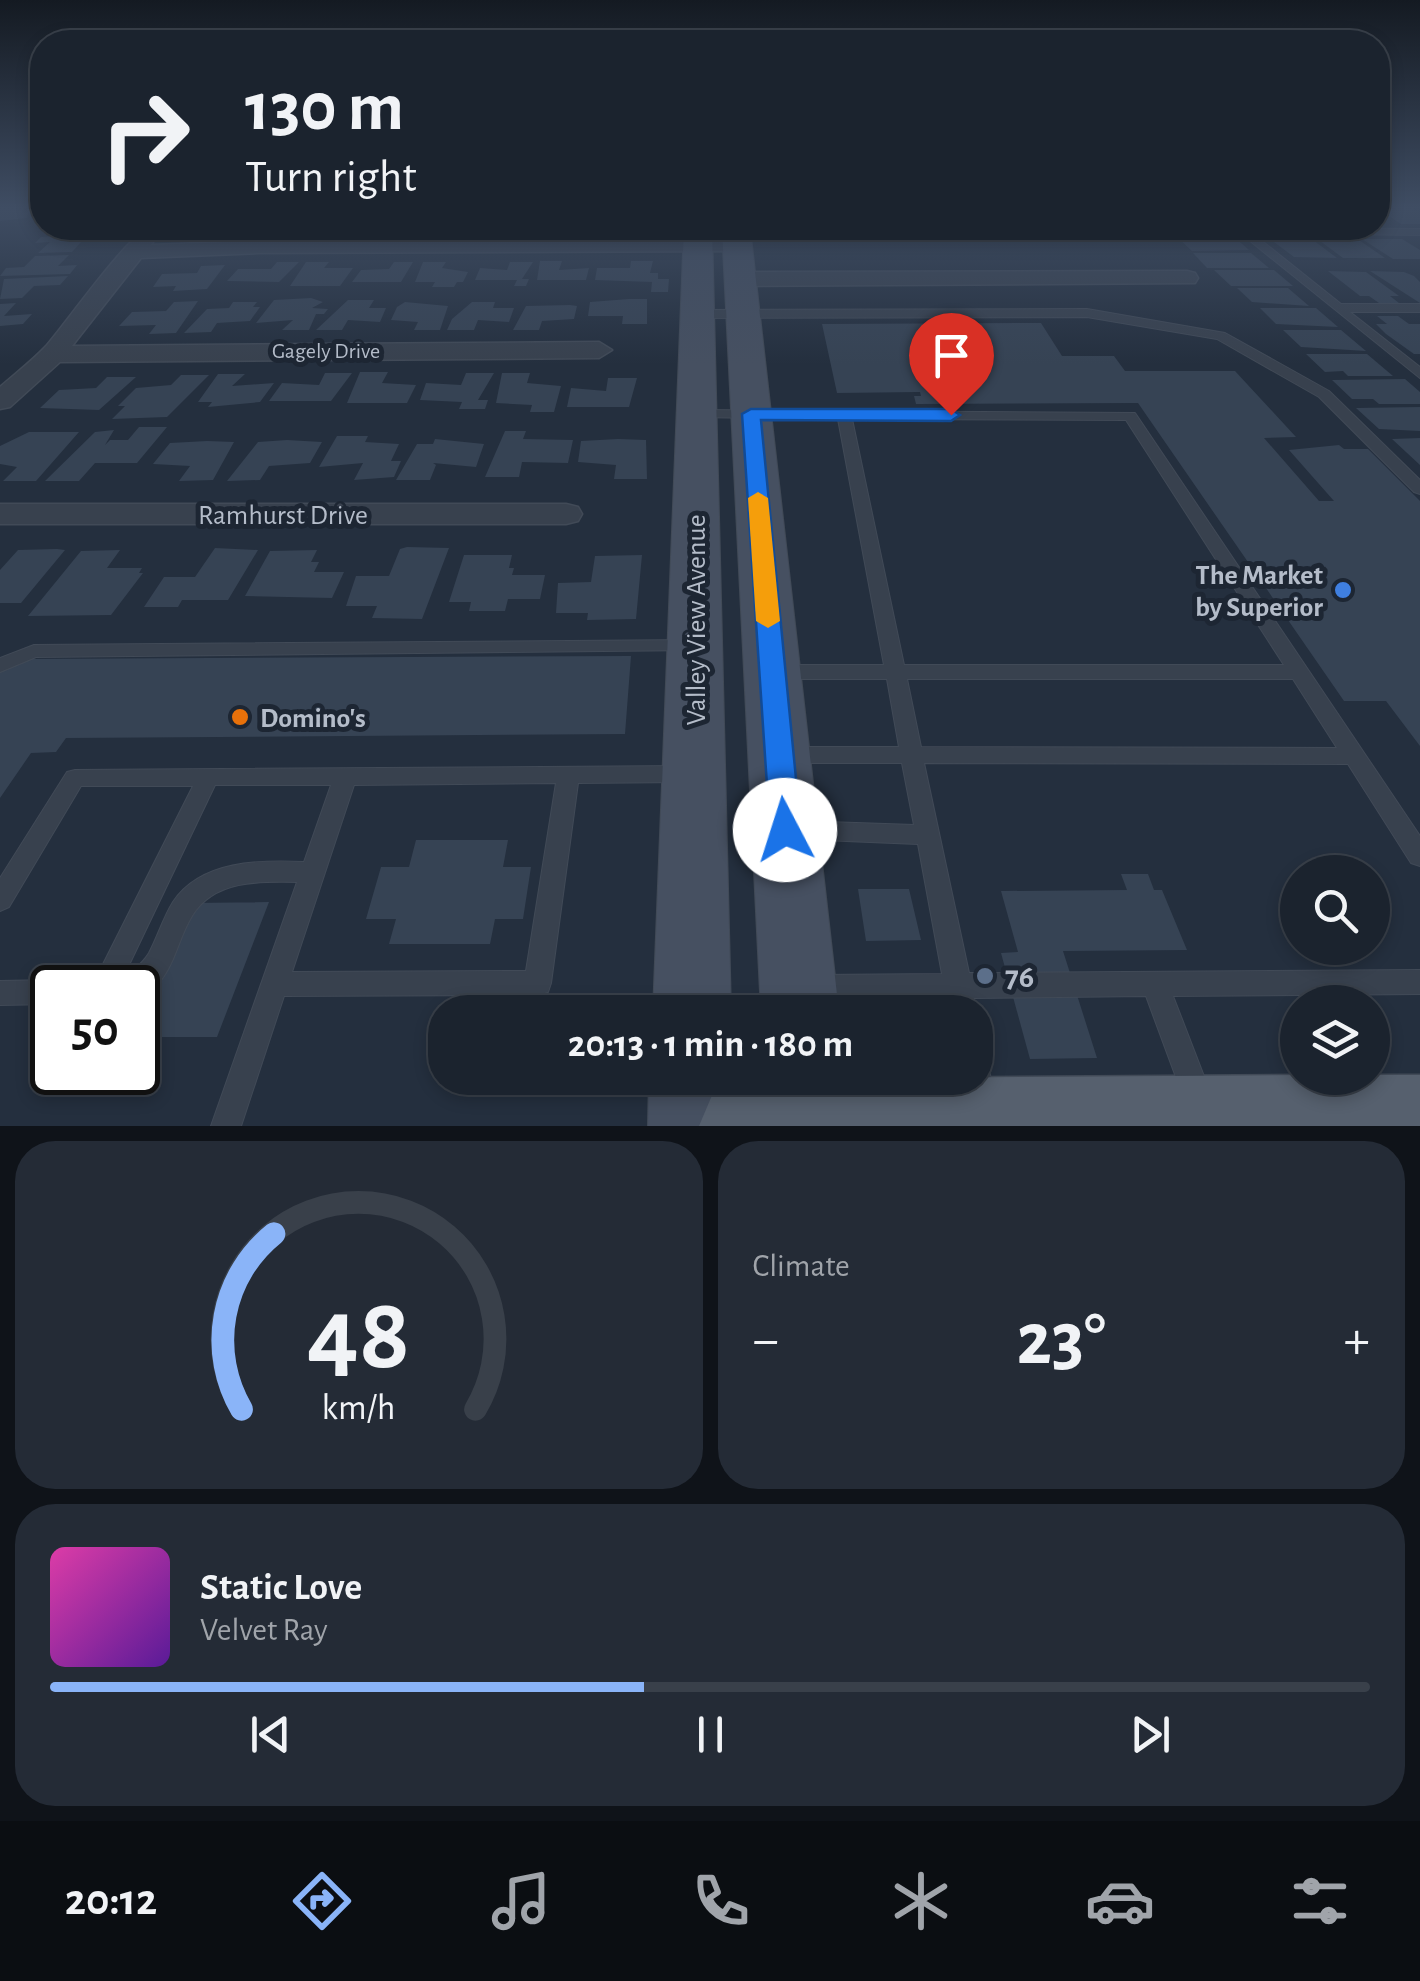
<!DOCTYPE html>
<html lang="en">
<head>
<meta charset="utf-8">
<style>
  body { margin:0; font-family:"Alegreya Sans",sans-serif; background:#242b36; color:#f1f3f6; height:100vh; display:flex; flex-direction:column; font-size:38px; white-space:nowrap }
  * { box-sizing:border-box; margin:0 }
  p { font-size:32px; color:#a0a4aa }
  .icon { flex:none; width:55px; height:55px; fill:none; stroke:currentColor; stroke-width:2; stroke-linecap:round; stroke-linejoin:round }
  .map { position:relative; height:1126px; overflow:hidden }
  .sheet { display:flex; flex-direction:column; gap:15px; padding:15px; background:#0f1319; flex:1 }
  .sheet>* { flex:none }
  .top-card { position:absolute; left:30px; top:30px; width:1360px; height:210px; border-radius:40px; box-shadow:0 5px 15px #0003,0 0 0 2px #39404a; background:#1b232e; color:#f1f3f6; overflow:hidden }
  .controls { position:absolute; left:1280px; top:855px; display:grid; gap:20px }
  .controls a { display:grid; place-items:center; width:110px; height:110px; border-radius:50%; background:#1b232e; box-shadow:0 5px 15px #0003,0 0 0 2px #39404a; font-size:50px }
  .speed { position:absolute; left:30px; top:965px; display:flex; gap:20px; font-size:50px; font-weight:700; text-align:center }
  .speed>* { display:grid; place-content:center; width:130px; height:130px; border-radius:50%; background:#1b232e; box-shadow:0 5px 15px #0003,0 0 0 2px #39404a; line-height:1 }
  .speed .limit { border:5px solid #111; border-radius:15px; background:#fff; color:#111 }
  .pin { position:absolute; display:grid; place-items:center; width:85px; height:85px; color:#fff; margin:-102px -42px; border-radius:50% 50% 50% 0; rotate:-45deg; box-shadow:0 0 10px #0007 }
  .pin .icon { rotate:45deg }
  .me { position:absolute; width:110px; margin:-55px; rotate:355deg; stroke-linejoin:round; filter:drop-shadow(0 0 8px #0008) }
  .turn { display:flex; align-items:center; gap:35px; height:210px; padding:0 50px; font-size:45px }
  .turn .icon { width:130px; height:130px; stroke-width:2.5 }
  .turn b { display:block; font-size:70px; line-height:85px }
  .big { font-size:75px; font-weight:600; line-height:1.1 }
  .sheet .card { flex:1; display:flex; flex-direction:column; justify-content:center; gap:15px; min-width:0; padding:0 35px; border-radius:40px; background:#242b36 }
  .sheet .dial { align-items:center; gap:0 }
  .dial svg { height:260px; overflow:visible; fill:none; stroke:#39404a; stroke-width:7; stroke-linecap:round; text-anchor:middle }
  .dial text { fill:#f1f3f6; stroke:none }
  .song { display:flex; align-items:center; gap:30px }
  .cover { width:120px; height:120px; border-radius:15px; background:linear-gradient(135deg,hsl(320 70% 55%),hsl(270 70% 35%)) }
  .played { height:10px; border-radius:5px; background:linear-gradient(90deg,#8ab4f8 45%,#39404a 45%) }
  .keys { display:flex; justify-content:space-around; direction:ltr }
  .heat { display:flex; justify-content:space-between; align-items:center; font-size:55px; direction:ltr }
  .sheet .tiles { flex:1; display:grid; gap:15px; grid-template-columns:1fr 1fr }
  .card:last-child { grid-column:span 2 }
  .trip { position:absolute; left:428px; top:995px; width:565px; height:100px; border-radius:40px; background:#1b232e; box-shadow:0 5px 15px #0003,0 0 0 2px #39404a; font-weight:600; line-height:100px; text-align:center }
  .menu { display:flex; height:160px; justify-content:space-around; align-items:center; background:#0b0e12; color:#a0a4aa }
  .menu .icon { width:70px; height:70px }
  .menu .current { color:#8ab4f8 }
  .menu b { font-size:45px; color:#f1f3f6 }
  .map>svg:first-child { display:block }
</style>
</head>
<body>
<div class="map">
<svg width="1420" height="1126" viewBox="0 0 1420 1126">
  <rect width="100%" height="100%" fill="#242f3e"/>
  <path fill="#364354" d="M25 206 22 212 30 211 26 218 0 221V208Z
    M1385 209H1414L1420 212V224H1401L1383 212H1391Z
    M198 228H256L252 235 192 237Z
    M1168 228H1223L1231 235H1175Z
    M107 233 101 240 82 241 72 252 38 253 50 242 35 243 41 237Z
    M1233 236 1249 250 1192 251 1177 237Z
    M1278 237H1309L1337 258 1294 257 1274 242H1285Z
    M1316 238H1356L1385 258H1343Z
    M1362 239H1402L1420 250V259H1393Z
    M1193 253H1251L1269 268H1207Z
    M69 255 58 266 77 265 70 274 0 276 6 268 24 267 35 256Z
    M540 261H562L559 270 589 268 586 280H537Z
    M631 261H653L650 273H658V279H669L668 292H651L652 282 595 280 597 268H630Z
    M277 262H299L279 282 227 281 238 269H271Z
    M306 262H329L324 268H353L340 286H290Z
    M394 262H413L401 282H352L361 270 389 269Z
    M423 262H446L442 268 468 272 463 282H457L454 287H432L435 282H415Z
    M510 262H533L522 279H529L526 286H514L517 280H475L480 268 507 270Z
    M225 265 207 289 173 291 176 286 153 287 162 274 197 273 201 266Z
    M1214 270H1274L1293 286H1231Z
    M1328 271 1366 272 1399 296H1390L1399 303H1379L1369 296H1360Z
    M1370 271 1404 272 1414 276 1420 282V303Z
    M68 276 60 285 34 286 22 298 0 299 4 279Z
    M1237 288H1288L1309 306 1252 302Z
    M311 298 323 302 312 308 328 309 324 314H316L309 330H282L293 320 256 323 274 300Z
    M629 299H647V324H622L623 316H588L590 302Z
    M348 300H374L369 308H386L380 322 348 320 342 330H316Z
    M198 301 176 333 149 334 156 325 119 326 132 312 166 311 174 302Z
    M233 302H257L253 307H260L250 321 217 323 211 332 184 333 207 309 229 308Z
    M405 302 448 306 440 330H414L418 322 391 320 397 307Z
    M472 302H495L493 308H514L509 322 478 320 474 330H447L452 319Z
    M16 303 4 316 32 314 23 324 0 326V304Z
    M526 306 570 305 577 306 574 319 542 321 539 330H513Z
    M1260 308H1316L1338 327 1276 324Z
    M1377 316H1398L1409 324H1420V354H1414L1386 334 1376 324H1387Z
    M1041 323 1062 356H1114L1125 371H1235L1296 437 1264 438 1319 501H1334L1289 450 1339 445 1344 449H1368L1420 501V746L1386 701H1344L1138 403 916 404 914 396H921L920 392 837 393 822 324Z
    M1283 330H1341L1366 351 1301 347Z
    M1306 354H1367L1393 376H1348L1343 371 1325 372Z
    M360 372H388L382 383 416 385 407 403H347Z
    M325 373H352L331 401H269L282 383 319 385Z
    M466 373H494L478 400H488L485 409H459L462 402 420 400 426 383 461 385Z
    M502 373H530L527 383 561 386 554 412H530L532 405 496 403Z
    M218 374H245L232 386 274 383 260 402 208 407 212 402H198Z
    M181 375H209L167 417 112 419 125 406H118L136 388 171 385Z
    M107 377H136L99 410 40 408 59 390 96 388Z
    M608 378H637L629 407H567L571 388 606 391Z
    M1405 379 1420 392V404H1379L1373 399H1352L1332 380Z
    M1420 407V431L1379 429 1356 408Z
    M139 427H167L137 463H95L79 481H45L95 432 114 430 105 445 110 440H128Z
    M505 431H526L523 439 573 440 568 463 522 462 519 477H485Z
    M29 432H79L36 481H3L17 467 0 464V446Z
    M337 436H368L365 442 399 444 391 461H401L394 477 354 480 363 463 319 467Z
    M1420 438V465L1392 439Z
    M435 439 484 444 476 467 433 463 436 465 430 480H396L417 444H433Z
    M618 439 646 440 647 479H614L616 465 578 462 581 441Z
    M287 440 322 442 310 463 269 466 260 480 227 481 258 442Z
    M207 441 234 442 213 480 179 481 190 466 153 464 170 443Z
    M407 547 449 548 422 619 372 618 377 606H346L356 576H389L400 549Z
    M215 548 258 550 228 600H182L178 607H144L164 577H195Z
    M57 549 65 550 21 603H0V570L18 550Z
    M120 550 107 568H142L139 573H143L111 615 28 616 81 551Z
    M317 550 311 562H319L314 572H344L332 598 245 596 270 551Z
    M464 555H512L509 568H514L512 575H545L540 599H508L505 611H469L471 602H449Z
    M642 555 636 619 587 620 588 613H556L558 583 591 582 595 556Z
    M631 656 625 734 66 738 56 752 31 753 0 798V670L24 659Z
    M416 840H508L503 867H531L523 919H495L490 944H389L396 919H366L381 867H409Z
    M1121 874H1148L1154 890H1162L1187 950 1063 951 1097 1058 1030 1059 1001 953 1018 952 1001 891 1127 890Z
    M858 889H909L921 940 866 941Z
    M269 902 217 1037H138V995H153L194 903Z"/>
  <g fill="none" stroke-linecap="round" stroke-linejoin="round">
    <defs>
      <path id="service" d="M860 228H870L873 234 864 236Z
        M1234 228 1420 229V235L1252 233 1341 304H1420V312H1350L1420 367V378Z
        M1087 309 1225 333 1329 391 1420 480V494L1414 492 1319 397 1217 339 1087 317 697 318 691 314 697 310Z
        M697 410 1135 413 1420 836V866L1411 863 1348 764 924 763 969 973 1420 970V994L1173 996 1212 1097 1207 1107 1197 1112 1187 1107 1146 996 974 998 975 1016V1012H949L947 998 816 999 806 996 802 987 806 978 816 975 942 974 918 844 798 839 790 837 786 830 790 823 798 821 914 825 902 763H789L781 761 778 755 781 749 789 747H899L887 679H779L772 677 769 672 772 667 779 665H884L838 419 692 417 690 414ZM852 419 1126 420 1284 665H904ZM907 679H1293L1337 748 921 747Z
        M692 640 702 646 699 650 36 657 0 672V658L34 645Z
        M682 766 690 768 693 774 690 780 682 782 578 783 551 983 548 992 538 995 284 996 241 1126H211L297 882C259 881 214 880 192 916 184 929 179 945 173 959 165 977 156 990 138 998V988H119C125 974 141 967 149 953 158 936 163 918 173 902 201 860 260 860 304 862L331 785H215L118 988H91L193 786H81L9 907 0 911V878L67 772 75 770ZM556 783 526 971 292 972 354 785Z
        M52 980 62 983 64 988H52V1004L0 1005V981Z
        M975 1053 985 1057 997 1100 992 1110 982 1115 972 1110 963 1078H975Z"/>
      <path id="minor" d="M148 229 158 235 151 245 259 241 738 239 748 245 738 251 259 253 141 258 72 346 599 342 612 350 599 358 60 362 10 407 0 409V387C16 373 33 360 47 345 67 322 128 235 148 229Z
        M1187 271 1195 273 1198 278 1195 283 740 286 729 279 740 272Z
        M0 504H566L578 507 582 514 578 521 566 524H0Z"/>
      <path id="secondary" d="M684 228H712L731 1012H653Z
        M722 228H750L839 1012H761Z
        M649 1078H732L734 1126H648Z"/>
      <path id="primary" d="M1298 1075H1420V1126H699L713 1093 746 1079Z"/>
    </defs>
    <use href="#service" stroke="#414a57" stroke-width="2"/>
    <use href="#minor" stroke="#414a57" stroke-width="3"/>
    <use href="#secondary" stroke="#414a57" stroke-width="2"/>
    <use href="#primary" stroke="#414a57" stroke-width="3"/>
    <use href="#service" fill="#38414e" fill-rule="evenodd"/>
    <use href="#minor" fill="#38414e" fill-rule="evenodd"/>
    <use href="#secondary" fill="#465061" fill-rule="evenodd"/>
    <use href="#primary" fill="#56606e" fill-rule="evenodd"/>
  </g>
  <linearGradient id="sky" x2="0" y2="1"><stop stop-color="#141a22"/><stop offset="0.57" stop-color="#3f4d63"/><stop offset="1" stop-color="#3f4d63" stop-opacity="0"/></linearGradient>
  <rect width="1420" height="364" fill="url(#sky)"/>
  <path fill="#1a73e8" stroke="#114b97" stroke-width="2.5" d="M751 409H951L960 415 951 421 761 420 801 830 796 838 785 842 774 838 770 830 742 414Z"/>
  <path fill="#f59e0b" d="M758 492 768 498 780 621 768 628 756 621 748 498Z"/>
  <circle fill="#3f7fe0" stroke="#1d2633" stroke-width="4" cx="1343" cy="590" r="10"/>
  <circle fill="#e8710a" stroke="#1d2633" stroke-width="4" cx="240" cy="717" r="10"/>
  <circle fill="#5c6f8a" stroke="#1d2633" stroke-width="4" cx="985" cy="976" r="10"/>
  <g text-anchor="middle" stroke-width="10" stroke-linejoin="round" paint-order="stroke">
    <g font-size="22" fill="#b4bcc9" stroke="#1d2633">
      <text x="326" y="358">Gagely Drive</text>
    </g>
    <g font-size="28" fill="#b4bcc9" stroke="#1d2633">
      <text x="283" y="524">Ramhurst Drive</text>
      <text transform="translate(695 620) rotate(-90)" y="10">Valley View Avenue</text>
    </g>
    <g font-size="28" font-weight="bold" fill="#b4bcc9" stroke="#1d2633" text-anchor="end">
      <text x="1323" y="584">The Market<tspan x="1323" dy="32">by Superior</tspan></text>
      <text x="260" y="727" text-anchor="start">Domino's</text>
    </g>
    <g font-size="32" font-weight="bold" fill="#b4bcc9" stroke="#1d2633" text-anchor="start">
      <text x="1005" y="987">76</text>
    </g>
  </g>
</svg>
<div class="controls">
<a><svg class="icon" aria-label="search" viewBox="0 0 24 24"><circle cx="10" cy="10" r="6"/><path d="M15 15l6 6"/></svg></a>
<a><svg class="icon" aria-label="layers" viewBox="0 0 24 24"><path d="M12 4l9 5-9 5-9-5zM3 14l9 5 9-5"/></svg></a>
</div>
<div class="speed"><div class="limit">50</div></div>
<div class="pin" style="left:951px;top:415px;background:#d93025"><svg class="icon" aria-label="arrive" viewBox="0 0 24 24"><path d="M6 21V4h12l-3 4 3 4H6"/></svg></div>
<svg class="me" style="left:785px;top:830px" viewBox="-20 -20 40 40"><circle r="19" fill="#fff"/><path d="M0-13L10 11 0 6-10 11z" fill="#1a73e8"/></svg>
<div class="trip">20:13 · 1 min · 180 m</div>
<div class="top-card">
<div class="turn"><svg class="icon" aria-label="right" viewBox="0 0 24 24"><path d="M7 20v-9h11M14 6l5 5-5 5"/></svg><div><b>130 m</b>Turn right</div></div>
</div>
</div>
<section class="sheet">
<div class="tiles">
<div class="card dial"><svg viewBox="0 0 100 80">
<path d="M14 69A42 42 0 1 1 86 69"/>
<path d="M14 69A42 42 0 0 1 24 15" stroke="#8ab4f8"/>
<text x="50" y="56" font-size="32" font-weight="700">48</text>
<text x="50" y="72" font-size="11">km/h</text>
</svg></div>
<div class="card"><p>Climate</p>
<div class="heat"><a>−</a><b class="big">23°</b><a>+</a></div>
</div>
<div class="card">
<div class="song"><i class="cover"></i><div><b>Static Love</b><p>Velvet Ray</p></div></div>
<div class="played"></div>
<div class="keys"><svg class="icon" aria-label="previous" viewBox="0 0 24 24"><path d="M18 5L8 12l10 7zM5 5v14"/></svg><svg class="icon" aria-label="pause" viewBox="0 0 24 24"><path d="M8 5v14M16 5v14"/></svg><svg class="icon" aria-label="next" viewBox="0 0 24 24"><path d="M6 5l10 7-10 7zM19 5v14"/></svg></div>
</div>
</div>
</section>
<nav class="menu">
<b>20:12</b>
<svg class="icon current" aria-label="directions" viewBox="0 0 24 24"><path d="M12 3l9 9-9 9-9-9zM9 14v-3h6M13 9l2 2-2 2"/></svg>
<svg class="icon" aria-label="music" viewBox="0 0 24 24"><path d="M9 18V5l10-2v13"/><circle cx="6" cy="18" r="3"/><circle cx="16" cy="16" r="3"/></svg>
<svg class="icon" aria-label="phone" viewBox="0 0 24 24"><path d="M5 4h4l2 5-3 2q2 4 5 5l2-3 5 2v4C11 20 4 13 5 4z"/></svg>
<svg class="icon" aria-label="climate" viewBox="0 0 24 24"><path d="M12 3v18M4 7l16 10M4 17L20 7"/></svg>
<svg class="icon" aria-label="car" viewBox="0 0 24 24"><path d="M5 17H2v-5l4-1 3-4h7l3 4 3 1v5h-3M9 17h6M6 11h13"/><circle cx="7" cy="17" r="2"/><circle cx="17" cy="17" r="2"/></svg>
<svg class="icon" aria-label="filters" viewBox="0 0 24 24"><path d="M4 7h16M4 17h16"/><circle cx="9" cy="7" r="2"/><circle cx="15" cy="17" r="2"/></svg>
</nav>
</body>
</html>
